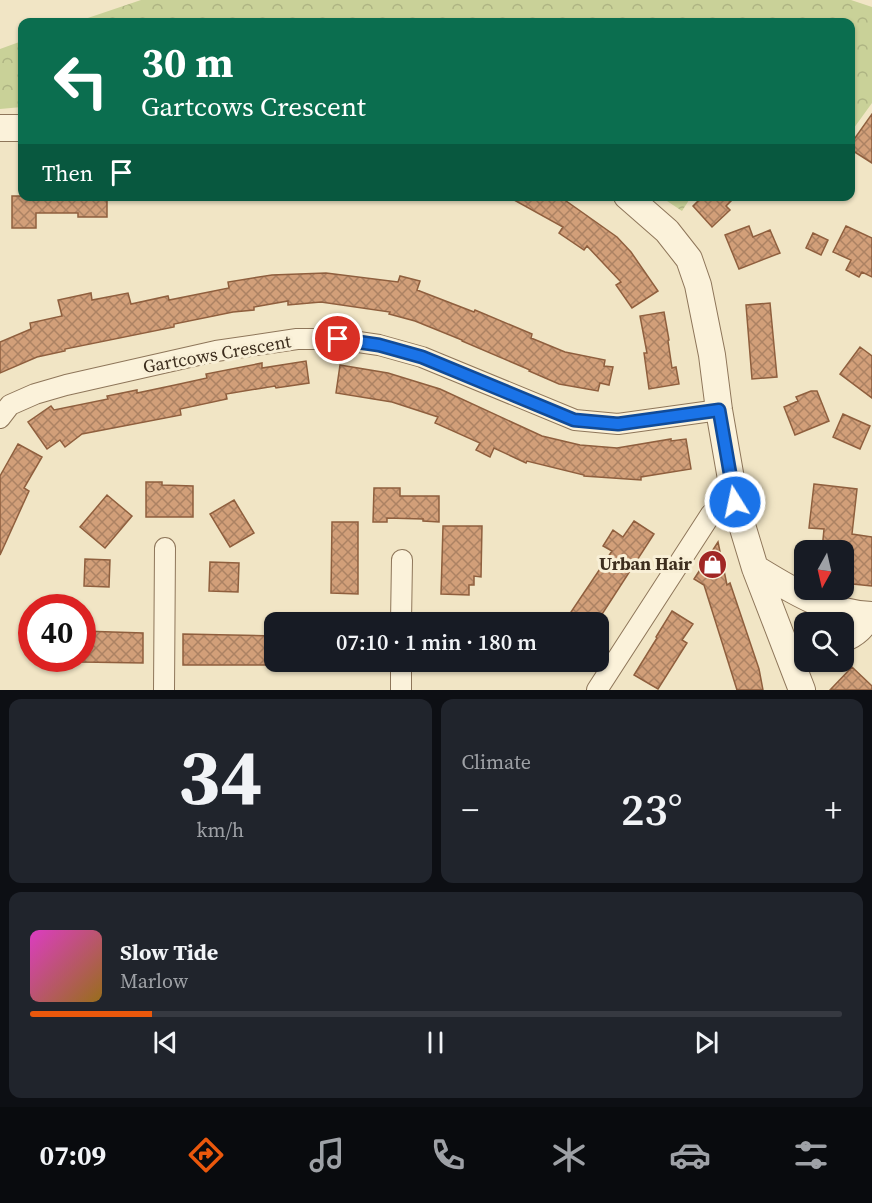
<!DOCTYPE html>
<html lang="en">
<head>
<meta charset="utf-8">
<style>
  body { margin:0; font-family:"Source Serif 4",serif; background:#20242c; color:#f1f3f6; height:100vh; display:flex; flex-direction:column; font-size:22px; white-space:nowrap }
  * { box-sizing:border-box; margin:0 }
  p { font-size:20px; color:#9ea1a6 }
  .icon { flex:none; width:33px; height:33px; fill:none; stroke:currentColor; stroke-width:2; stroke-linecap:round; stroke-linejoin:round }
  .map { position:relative; height:690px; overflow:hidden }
  .side { display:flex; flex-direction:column; gap:9px; padding:9px; background:#0d0f14; flex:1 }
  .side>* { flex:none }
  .guide { position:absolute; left:18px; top:18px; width:837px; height:183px; border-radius:12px; box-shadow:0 2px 4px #0004; background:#0b6e4f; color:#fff; overflow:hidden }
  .needle { width:39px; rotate:188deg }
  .tools { position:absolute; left:794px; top:540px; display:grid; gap:12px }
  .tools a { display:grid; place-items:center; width:60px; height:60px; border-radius:12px; background:#171b24; box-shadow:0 2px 4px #0004; font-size:30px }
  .speed { position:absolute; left:18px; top:594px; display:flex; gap:12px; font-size:30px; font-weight:700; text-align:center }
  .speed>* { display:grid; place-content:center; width:78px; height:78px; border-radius:50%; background:#171b24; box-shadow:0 2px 4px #0004; line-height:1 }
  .speed .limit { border:9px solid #d22; background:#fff; color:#111 }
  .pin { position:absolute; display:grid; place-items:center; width:51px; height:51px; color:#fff; margin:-26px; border:3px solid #fff; border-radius:50%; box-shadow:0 2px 6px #0007 }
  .me { position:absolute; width:66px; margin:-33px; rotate:350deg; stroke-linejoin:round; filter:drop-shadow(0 0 4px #0008) }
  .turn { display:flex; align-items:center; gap:21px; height:126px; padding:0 24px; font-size:27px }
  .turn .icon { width:78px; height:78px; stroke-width:2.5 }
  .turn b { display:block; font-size:42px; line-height:51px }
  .then { display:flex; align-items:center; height:57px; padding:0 24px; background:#0003; gap:12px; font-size:22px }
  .big { font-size:45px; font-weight:600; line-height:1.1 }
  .side .tile { flex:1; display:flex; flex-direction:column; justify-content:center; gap:9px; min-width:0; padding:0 21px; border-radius:12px; background:#20242c }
  .side .dial { align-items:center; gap:0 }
  .dial b { font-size:78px; line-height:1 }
  .song { display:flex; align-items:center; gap:18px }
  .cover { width:72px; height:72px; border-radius:9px; background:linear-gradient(135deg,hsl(310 70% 55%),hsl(40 70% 35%)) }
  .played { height:6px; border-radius:3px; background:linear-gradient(90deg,#ea580c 15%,#363941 15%) }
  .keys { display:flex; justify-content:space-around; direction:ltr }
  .heat { display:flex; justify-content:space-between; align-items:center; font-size:33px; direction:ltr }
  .side .tiles { flex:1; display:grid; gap:9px; grid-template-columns:1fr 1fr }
  .tile:last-child { grid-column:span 2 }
  .trip { position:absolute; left:264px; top:612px; width:345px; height:60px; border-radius:12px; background:#171b24; box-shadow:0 2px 4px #0004; font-weight:600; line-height:60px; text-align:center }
  .tabs { display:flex; height:96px; justify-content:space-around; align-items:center; background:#090b0e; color:#9ea1a6 }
  .tabs .icon { width:42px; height:42px }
  .tabs .current { color:#ea580c }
  .tabs b { font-size:27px; color:#f1f3f6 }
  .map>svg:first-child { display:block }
</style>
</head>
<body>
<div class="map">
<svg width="872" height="690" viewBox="0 0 872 690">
  <defs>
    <pattern id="forest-crowns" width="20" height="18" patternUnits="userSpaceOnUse" patternTransform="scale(1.5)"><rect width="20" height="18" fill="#c9d198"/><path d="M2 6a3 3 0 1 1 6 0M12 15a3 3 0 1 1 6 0" fill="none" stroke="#aeb483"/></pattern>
    <pattern id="building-cross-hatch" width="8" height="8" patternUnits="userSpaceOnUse" patternTransform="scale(1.5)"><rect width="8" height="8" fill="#d29f79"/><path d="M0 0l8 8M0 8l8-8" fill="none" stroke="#ac8263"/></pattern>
  </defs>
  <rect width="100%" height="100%" fill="#f1e5c5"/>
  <path fill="url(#forest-crowns)" d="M141 0H851L872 7V103L851 132 850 22H76Z
    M22 41V107L0 109V49Z
    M661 197H691L682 211Z"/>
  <path fill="url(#building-cross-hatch)" stroke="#8f5f3e" stroke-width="1.5" d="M872 114V163L850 149V145Z
    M12 196H107V217H78V213H36V228H12Z
    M507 196H559L617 237 631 252 658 291 632 308 616 285 621 282 587 246 584 250 559 233 563 227Z
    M703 196H736L726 206 730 210 712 227 693 206Z
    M749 226 753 237 770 230 780 253 739 269 725 235Z
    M846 226 872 238V277L862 272 859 277 846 270 851 260 833 252Z
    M813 233 828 240 821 255 806 248Z
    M326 273 398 282 400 276 420 281 417 290 474 312 475 310 532 334 531 338 565 352 605 360 604 366 613 367 609 385 600 383 598 391 559 384 529 371 530 370 462 341V340L415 321 389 314 390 312 321 302 288 305V301L254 307V310L233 312 174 324V327L65 349V351L37 357 0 373V342L31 329 30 323 62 316 58 300 91 293 92 300 128 293 131 304 168 296 169 300 229 288 228 282 272 275Z
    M770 303 777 377 752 379 746 305Z
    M664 312 669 340 668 341 672 368 676 367 679 384 649 389 644 353H647L640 316Z
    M860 347 872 356V398L840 374Z
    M306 361 309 383 276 388 275 386 226 394 227 399 180 409 181 415 82 434 65 447 60 440 47 449 28 422 51 406 54 410 108 399 107 396 137 390V393L175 385 207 378 206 374 262 363V368Z
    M340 365 388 373 440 389 542 436 580 445 617 448 671 439V441L686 439 691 469 641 477V480L584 476V475L527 461 526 463 494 448 490 457 476 450 480 443 435 423 438 417 392 402 336 393Z
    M811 391H817L829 421 795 435 784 407 798 401 796 397Z
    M843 414 870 426 860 449 833 437Z
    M18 444 42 457 24 488 29 491 0 555V476Z
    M146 482H162V485L193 486V517H146Z
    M814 484 857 489 852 534 872 537V586L843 583V550H822L824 529 809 528Z
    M374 488H400V496H439V522L423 521V519L387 518V522H373Z
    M107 495 132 516 105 548 80 527Z
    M234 500 254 533 230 547 210 514Z
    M634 521 654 534 597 622H587L571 612 612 551 603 546 613 530 623 537Z
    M332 522H358V594L331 593Z
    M443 526H482L481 577 474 576V585H469V595L441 594Z
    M718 542 727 585 730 583 759 669 763 690H737L704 585 694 579Z
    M85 559 110 560 109 587 84 586Z
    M210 562 239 563 238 592 209 591Z
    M672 611 693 624 682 640 687 643 658 689 634 675 657 638 656 637Z
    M82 631 143 633V663L82 662Z
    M183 634 274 636V665H183Z
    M852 667 872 686V690H830Z"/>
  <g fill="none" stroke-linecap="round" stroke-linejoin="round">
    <defs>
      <path id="minor" d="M0 418 10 405 35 394 66 385 216 351 297 339H338L379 345 422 357 575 420 618 424 719 410
        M401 622 402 560
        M164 690 165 548
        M401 690V662
        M597 690 711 514 735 502"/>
      <path id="tertiary" d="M0 128H22
        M627 196 667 231 689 259 698 285 712 355 719 410 735 502 755 568 802 690
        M755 568C791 590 829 614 872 615
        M843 639C856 634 863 627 869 615"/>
    </defs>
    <use href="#minor" stroke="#8e765a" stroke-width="22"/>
    <use href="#tertiary" stroke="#8e765a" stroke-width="28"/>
    <use href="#minor" stroke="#fbf2da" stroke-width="20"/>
    <use href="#tertiary" stroke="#fbf2da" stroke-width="26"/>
  </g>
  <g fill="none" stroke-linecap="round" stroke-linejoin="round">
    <defs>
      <path id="route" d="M338 339 379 345 422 357 574 420 618 424 719 410 735 502"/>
    </defs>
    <use href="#route" stroke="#114b97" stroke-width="15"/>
    <use href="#route" stroke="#1a73e8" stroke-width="10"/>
  </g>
  <defs>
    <symbol id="shop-disc" viewBox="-11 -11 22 22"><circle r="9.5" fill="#a12725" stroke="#f8efd6"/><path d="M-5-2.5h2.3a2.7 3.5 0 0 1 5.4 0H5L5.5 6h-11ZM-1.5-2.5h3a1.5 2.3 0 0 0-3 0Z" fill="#fff"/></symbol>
  </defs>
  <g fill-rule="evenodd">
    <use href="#shop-disc" x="696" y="548" width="33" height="33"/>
  </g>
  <g text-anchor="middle" stroke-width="6" stroke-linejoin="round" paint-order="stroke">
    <g font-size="18" fill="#3d2e1e" stroke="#f8efd6">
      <text transform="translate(217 354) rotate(-10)" y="6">Gartcows Crescent</text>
    </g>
    <g font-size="18" font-weight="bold" fill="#3d2e1e" stroke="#f8efd6" text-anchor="end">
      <text x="692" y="570">Urban Hair</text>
    </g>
  </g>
</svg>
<div class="tools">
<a><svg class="needle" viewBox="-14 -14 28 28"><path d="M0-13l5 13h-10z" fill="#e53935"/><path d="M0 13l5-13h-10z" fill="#9ea1a6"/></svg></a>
<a><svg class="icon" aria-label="search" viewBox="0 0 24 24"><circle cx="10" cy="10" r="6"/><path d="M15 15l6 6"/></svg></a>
</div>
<div class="speed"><div class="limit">40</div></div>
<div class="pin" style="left:338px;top:339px;background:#d93025"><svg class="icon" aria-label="arrive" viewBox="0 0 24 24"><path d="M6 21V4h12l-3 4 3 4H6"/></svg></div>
<svg class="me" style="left:735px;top:502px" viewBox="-20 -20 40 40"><circle r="17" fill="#1a73e8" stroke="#fff" stroke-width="3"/><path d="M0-11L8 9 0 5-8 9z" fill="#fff"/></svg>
<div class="trip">07:10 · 1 min · 180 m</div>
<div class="guide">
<div class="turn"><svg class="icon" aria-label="left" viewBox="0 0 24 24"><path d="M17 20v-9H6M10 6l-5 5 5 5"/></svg><div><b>30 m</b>Gartcows Crescent</div></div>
<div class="then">Then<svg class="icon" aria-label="arrive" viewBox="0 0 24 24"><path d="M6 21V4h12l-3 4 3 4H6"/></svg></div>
</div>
</div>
<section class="side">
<div class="tiles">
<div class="tile dial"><b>34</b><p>km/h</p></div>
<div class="tile"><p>Climate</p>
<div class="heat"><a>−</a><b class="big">23°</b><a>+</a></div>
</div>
<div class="tile">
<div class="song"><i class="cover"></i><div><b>Slow Tide</b><p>Marlow</p></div></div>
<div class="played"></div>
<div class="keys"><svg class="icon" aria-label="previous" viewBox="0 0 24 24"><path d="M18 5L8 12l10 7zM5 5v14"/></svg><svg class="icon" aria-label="pause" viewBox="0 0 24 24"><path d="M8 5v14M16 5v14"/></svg><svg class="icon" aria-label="next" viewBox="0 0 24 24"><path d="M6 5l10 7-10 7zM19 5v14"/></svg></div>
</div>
</div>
</section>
<nav class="tabs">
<b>07:09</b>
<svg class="icon current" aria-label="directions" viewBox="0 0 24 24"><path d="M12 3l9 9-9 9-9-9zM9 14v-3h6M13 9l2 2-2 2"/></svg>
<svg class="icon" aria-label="music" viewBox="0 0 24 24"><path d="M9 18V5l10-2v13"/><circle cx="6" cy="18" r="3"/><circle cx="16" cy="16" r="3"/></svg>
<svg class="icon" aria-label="phone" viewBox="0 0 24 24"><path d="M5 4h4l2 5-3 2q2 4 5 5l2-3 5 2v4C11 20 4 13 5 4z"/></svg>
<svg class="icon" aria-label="climate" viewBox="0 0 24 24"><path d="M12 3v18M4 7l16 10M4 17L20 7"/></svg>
<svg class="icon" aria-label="car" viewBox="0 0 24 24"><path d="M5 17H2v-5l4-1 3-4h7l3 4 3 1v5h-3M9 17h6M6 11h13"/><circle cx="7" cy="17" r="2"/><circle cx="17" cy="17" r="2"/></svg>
<svg class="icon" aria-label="filters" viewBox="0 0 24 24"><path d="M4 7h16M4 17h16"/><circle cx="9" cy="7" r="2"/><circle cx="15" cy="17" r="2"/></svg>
</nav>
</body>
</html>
